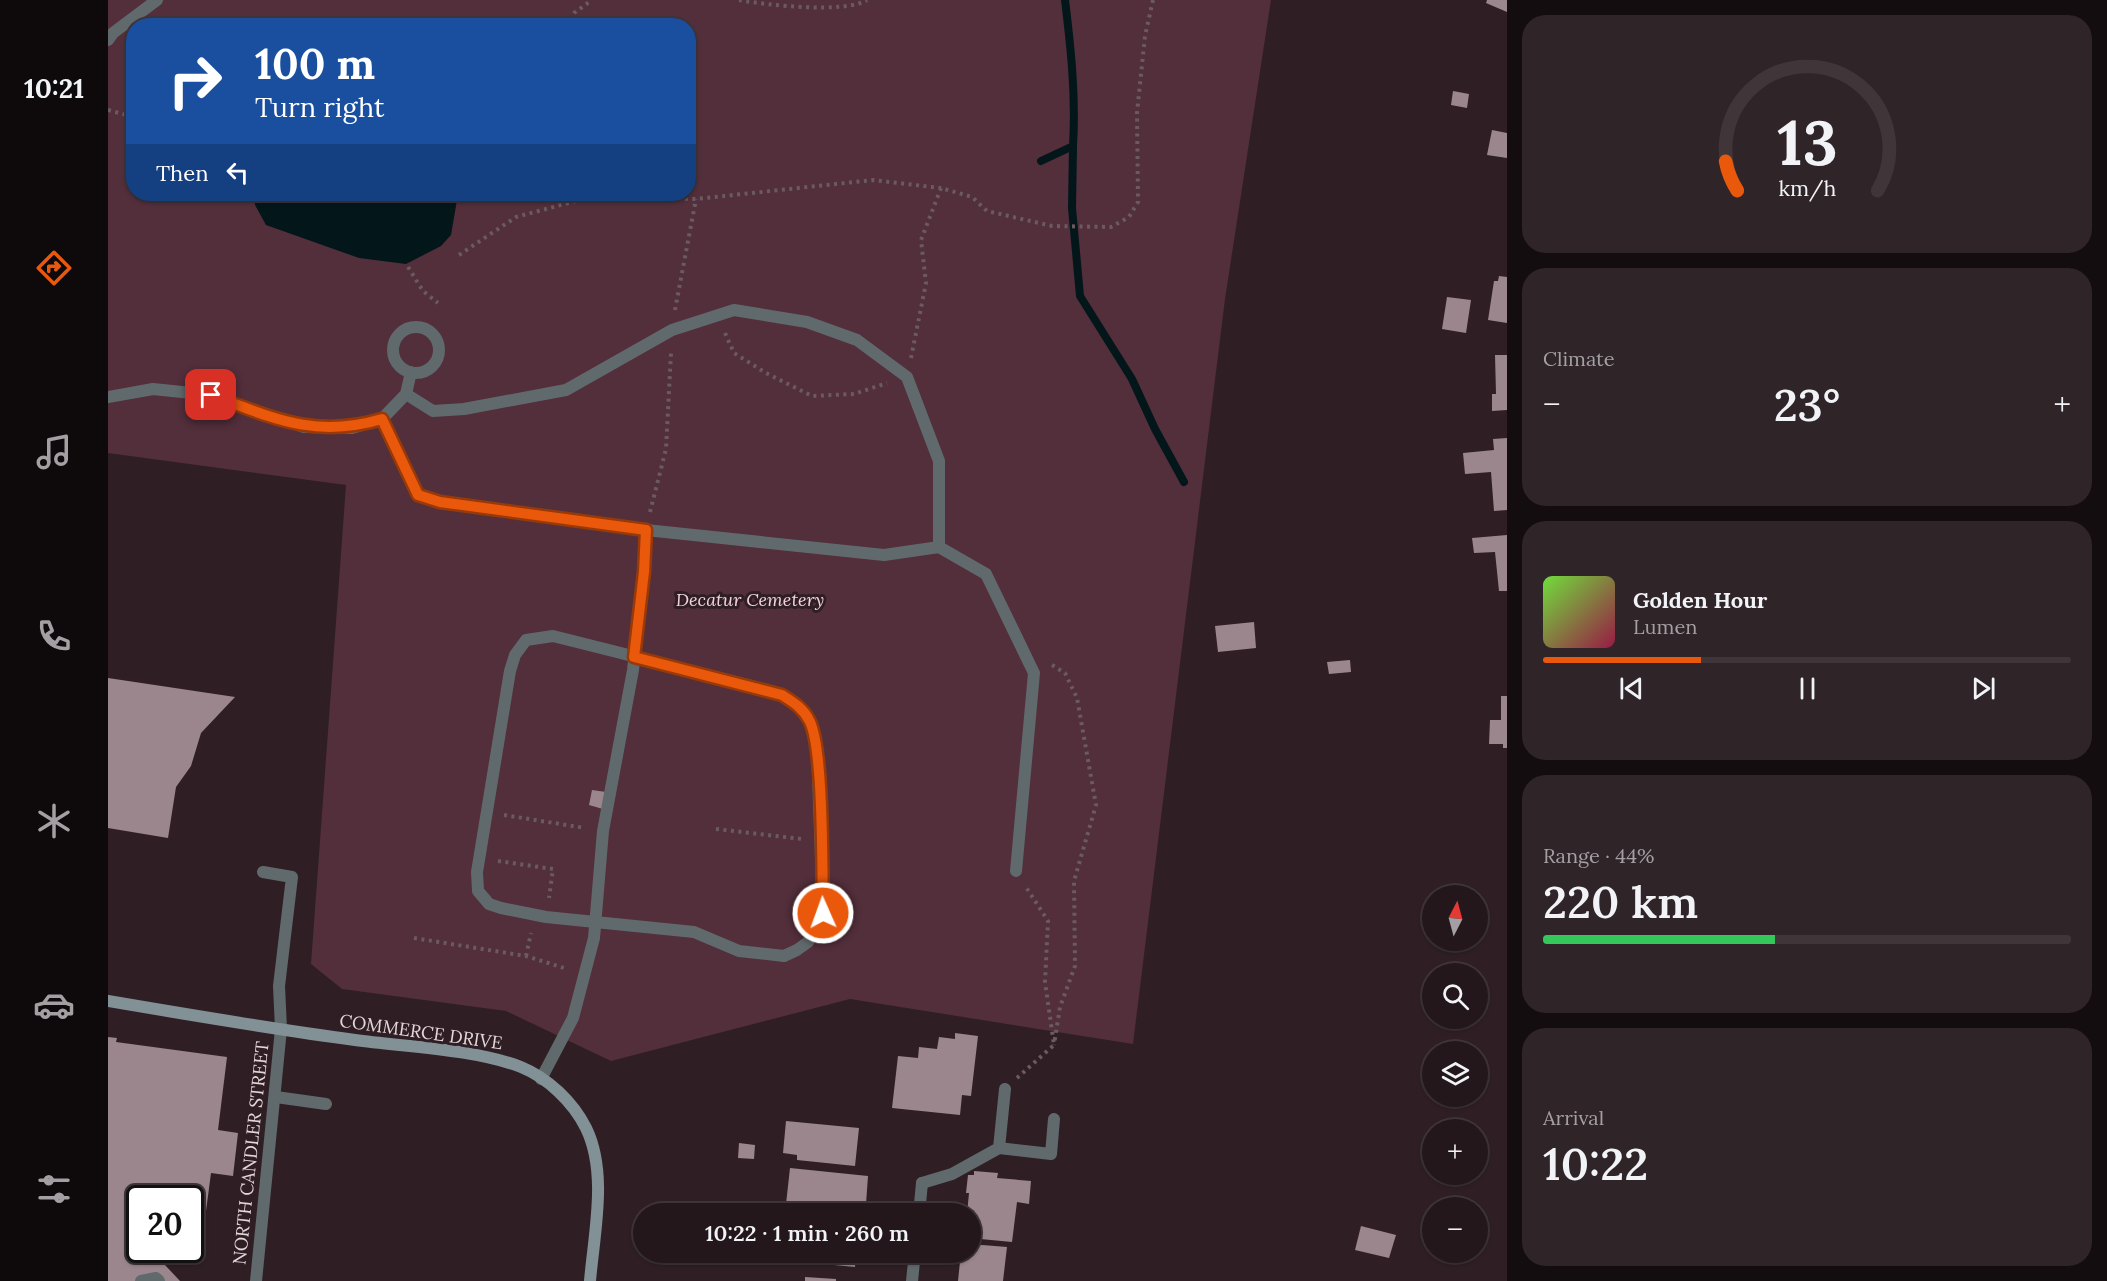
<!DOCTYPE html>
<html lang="en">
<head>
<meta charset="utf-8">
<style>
  body { margin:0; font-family:Lora,serif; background:#2f2428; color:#f1f3f6; height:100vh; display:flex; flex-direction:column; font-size:22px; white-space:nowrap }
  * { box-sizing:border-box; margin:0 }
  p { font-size:20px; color:#a39fa3 }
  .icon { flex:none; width:33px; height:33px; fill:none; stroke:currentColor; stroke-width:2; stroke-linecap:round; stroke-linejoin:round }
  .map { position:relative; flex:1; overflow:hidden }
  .drawer { display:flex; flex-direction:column; gap:15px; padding:15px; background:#130d0f; width:600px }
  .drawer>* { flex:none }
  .top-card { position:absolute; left:18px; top:18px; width:570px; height:183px; border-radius:24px; box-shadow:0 2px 4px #0004,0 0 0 2px #40363a; background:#1a4fa0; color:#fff; overflow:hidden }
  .needle { width:39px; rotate:6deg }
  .tools { position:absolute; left:1314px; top:885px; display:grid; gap:12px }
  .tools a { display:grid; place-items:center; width:66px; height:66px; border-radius:50%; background:#23171b; box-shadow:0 2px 4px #0004,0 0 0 2px #40363a; font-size:30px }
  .speed { position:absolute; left:18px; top:1185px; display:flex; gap:12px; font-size:30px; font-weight:700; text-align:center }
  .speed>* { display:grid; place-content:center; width:78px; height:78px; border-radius:50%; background:#23171b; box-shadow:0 2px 4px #0004,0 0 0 2px #40363a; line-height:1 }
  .speed .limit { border:3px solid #111; border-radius:9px; background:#fff; color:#111 }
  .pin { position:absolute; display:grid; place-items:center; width:51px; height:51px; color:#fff; margin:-26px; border-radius:12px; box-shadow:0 3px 9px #0006 }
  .me { position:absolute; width:66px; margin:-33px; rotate:358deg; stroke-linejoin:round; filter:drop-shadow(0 0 4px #0008) }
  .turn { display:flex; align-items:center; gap:21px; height:126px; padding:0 30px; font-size:27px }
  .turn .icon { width:78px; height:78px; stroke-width:2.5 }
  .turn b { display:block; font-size:42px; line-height:51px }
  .then { display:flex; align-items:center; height:57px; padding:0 30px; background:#0003; gap:12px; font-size:22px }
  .big { font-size:45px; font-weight:600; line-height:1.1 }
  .drawer .widget { flex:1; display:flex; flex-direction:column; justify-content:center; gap:9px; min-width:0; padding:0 21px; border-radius:24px; background:#2f2428 }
  .drawer .dial { align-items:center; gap:0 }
  .dial svg { height:156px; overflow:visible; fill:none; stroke:#40363a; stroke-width:7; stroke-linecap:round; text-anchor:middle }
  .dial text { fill:#f1f3f6; stroke:none }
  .song { display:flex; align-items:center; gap:18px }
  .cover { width:72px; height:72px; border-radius:9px; background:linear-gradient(135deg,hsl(100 70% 55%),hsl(340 70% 35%)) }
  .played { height:6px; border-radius:3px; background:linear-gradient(90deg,#ea580c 30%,#40363a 30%) }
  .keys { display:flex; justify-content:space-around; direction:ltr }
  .heat { display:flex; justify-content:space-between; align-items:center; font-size:33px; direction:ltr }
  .charge { height:9px; border-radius:4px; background:linear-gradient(90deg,#34c759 44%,#40363a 0) }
  .trip { position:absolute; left:525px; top:1203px; width:348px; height:60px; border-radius:30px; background:#23171b; box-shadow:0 2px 4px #0004,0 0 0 2px #40363a; font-weight:600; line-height:60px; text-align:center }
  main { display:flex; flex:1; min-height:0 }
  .dock { display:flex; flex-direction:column; width:108px; justify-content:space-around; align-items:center; background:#0e090b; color:#a39fa3 }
  .dock .icon { width:42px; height:42px }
  .dock .on { color:#ea580c }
  .dock b { font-size:27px; color:#f1f3f6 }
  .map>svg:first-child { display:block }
</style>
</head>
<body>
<main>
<nav class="dock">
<b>10:21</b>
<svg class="icon on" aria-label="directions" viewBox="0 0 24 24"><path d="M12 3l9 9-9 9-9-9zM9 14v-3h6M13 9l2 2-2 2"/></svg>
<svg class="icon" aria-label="music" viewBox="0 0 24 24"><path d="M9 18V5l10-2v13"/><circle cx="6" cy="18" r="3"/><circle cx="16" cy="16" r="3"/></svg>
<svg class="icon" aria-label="phone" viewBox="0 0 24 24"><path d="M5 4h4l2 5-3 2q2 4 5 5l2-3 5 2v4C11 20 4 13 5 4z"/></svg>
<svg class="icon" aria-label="climate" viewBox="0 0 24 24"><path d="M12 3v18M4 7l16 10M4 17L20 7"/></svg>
<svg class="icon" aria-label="car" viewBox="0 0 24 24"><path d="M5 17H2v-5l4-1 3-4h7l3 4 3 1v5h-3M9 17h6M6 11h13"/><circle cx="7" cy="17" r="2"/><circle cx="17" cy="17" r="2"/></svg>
<svg class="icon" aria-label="filters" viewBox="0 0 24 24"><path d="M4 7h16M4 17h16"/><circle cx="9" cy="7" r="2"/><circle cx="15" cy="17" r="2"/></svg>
</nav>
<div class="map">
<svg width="1399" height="1281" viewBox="0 0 1399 1281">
  <rect width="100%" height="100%" fill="#2f1f24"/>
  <path fill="#532e3b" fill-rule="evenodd" d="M0 0H1163L1117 299 1025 1044 742 999 503 1061 398 1011 234 989 203 964 238 485 0 453ZM26 26H580V194H26Z"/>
  <path fill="#03171b" d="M146 194H350L343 235 333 246 298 264 251 258 158 225 147 205Z"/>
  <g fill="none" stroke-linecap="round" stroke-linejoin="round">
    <path stroke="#03171b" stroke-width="8" d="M965 146 964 208 972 296 1024 379 1047 429 1076 482
      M933 161 965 146C968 97 963 49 957 0"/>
  </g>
  <path fill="#9c868d" d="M1379 0H1399V12L1378 3Z
    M1345 91 1361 94 1359 108 1343 105Z
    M1384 130 1399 133V158L1379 155Z
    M1391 276 1399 277V323L1380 320 1386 281H1390Z
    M1339 297 1363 300 1358 333 1334 329Z
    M1387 355H1399V410L1384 411V394H1388Z
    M1399 438V510L1386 511 1383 472 1357 474 1355 453 1386 450 1385 439Z
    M1399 535V591H1391L1387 552 1366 553 1364 538Z
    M1146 622 1148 648 1110 652 1107 626Z
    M1242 660 1243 672 1221 674 1219 662Z
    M0 678 127 697 93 733 83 766 68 787 60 838 0 828Z
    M1393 696H1399V748H1395V744H1381L1382 720H1393Z
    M484 790 498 792 495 809 481 805Z
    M847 1033 870 1036 863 1096 854 1095 852 1115 784 1108 790 1056 810 1058 811 1047 829 1049 831 1037 847 1039Z
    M0 1037 9 1038 8 1042 119 1057 110 1130 130 1133 125 1176 103 1173 95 1234 82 1232V1198H32V1250H59L57 1265 72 1281H0Z
    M678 1121 751 1128 747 1166 689 1160V1155L675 1153Z
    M631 1143 647 1145 646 1159 630 1158Z
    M682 1168 760 1176 758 1204 751 1203 750 1214 677 1213Z
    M866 1171 890 1173 889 1178 923 1181 921 1204 909 1202 904 1242 862 1238V1214H859L861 1193H858L860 1175H866Z
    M634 1201 656 1203 655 1214H633Z
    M1253 1226 1288 1235 1281 1258 1247 1250Z
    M862 1244 899 1247 895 1281H850L853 1252H862Z
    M681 1252H748L747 1267 695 1262V1256L681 1255Z
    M697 1277 728 1279V1281H697Z"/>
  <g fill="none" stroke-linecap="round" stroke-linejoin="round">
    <path stroke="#6a5b60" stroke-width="4" stroke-dasharray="3 4.5" stroke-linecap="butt" d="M631 0C658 5 737 14 759 0
      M458 26 466 13 484 0
      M0 110 26 117
      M351 255 408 217 483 197 588 199 765 180 832 188
      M300 267 315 291 330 303
      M567 310 588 199
      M617 333 626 353 658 373 704 396 746 394 779 383
      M803 358 818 283 813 240 833 188 864 197 879 211 944 226 1003 227 1021 217 1030 202 1029 113 1037 36 1045 0
      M542 512 558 449 563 353
      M944 665 957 673 969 698 988 805 966 881 967 966 952 1007 946 1045
      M396 815 477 828
      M608 829 694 839
      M390 861 445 869 441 898
      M306 938 418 956 459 969
      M418 956 423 933
      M909 1078 946 1045 937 982 940 921 918 887"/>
    <path stroke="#606a6c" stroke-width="12" d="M0 40 5 33 49 0
      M285 350a23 23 0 1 1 46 0a23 23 0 1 1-46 0Z
      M298 394 325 411 356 409 458 390 564 330 626 310 699 322 749 340 799 377 831 461V547L878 574 926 673 908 871
      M0 397 45 389 103 395 196 427 244 428 274 419 298 394 303 372
      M274 419 310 495 332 502 538 530 776 555 831 547
      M445 636 644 686 674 695 691 706 702 721 709 749 715 913 700 942 689 950 676 956 631 951 586 932 438 917 393 908 381 904 370 891 369 872 402 671 407 655 418 640Z
      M155 872 184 877 171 986 173 1029
      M433 1079 465 1018 486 938 495 831 525 670 536 572 538 530
      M168 1097 218 1104
      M891 1148 943 1154 946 1119
      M814 1183 844 1174 891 1148 897 1089
      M33 1281 48 1278 51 1281"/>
    <path stroke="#606a6c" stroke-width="12" d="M811 1214 814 1183
      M148 1281 173 1029
      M804 1281 807 1252"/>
    <path stroke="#829195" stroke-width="12" d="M0 1001C82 1015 164 1029 247 1040 298 1047 366 1049 413 1067 440 1078 465 1102 478 1128 500 1173 486 1233 482 1281"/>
  </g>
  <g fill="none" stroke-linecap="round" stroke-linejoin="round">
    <defs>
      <path id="route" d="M103 395C165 418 207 439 274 419L310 495 332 502 538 530 536 572 526 657 674 695C685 702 695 708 701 720 716 745 714 876 715 913"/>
    </defs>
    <use href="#route" stroke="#983908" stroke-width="15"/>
    <use href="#route" stroke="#ea580c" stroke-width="10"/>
  </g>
  <g text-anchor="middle" stroke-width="6" stroke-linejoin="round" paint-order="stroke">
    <g font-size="18" font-style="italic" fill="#f4d2dd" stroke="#2f1f24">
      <text x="642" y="606">Decatur Cemetery</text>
    </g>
    <g font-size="18" fill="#e3d7db" stroke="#2f1f24">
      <text transform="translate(313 1032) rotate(8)" y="6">COMMERCE DRIVE</text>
      <text transform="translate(143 1153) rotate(-84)" y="6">NORTH CANDLER STREET</text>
    </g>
  </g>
</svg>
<div class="tools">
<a><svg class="needle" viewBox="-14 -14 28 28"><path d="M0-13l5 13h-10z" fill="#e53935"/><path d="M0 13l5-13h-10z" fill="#a39fa3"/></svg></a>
<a><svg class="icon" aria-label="search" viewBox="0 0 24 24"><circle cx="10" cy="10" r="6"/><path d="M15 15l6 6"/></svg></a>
<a><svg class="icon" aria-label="layers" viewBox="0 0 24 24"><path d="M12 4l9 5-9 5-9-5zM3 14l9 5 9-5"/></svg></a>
<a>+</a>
<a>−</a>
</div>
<div class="speed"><div class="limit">20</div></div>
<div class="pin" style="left:103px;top:395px;background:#d93025"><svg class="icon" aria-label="arrive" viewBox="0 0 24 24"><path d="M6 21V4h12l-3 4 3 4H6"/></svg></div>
<svg class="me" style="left:715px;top:913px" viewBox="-20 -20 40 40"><circle r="17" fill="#ea580c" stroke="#fff" stroke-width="3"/><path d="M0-11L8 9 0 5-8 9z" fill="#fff"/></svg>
<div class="trip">10:22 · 1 min · 260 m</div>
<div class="top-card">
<div class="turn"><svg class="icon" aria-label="right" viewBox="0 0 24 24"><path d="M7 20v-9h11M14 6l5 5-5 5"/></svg><div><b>100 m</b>Turn right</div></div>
<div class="then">Then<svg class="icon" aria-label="left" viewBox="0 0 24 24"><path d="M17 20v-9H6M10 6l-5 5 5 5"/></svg></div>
</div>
</div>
<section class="drawer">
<div class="widget dial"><svg viewBox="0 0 100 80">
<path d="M14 69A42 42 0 1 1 86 69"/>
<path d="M14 69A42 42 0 0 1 8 54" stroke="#ea580c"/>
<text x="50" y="56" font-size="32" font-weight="700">13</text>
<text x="50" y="72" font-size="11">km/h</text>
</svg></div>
<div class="widget"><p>Climate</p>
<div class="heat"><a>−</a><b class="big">23°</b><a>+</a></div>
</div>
<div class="widget">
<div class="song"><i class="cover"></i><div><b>Golden Hour</b><p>Lumen</p></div></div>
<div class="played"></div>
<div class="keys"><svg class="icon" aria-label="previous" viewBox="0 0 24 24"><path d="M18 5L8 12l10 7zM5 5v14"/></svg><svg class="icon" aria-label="pause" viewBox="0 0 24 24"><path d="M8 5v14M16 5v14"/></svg><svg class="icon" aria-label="next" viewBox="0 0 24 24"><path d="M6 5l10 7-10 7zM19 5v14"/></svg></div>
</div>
<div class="widget"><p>Range · 44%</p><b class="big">220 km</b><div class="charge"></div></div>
<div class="widget"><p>Arrival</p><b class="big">10:22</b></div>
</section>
</main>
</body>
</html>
